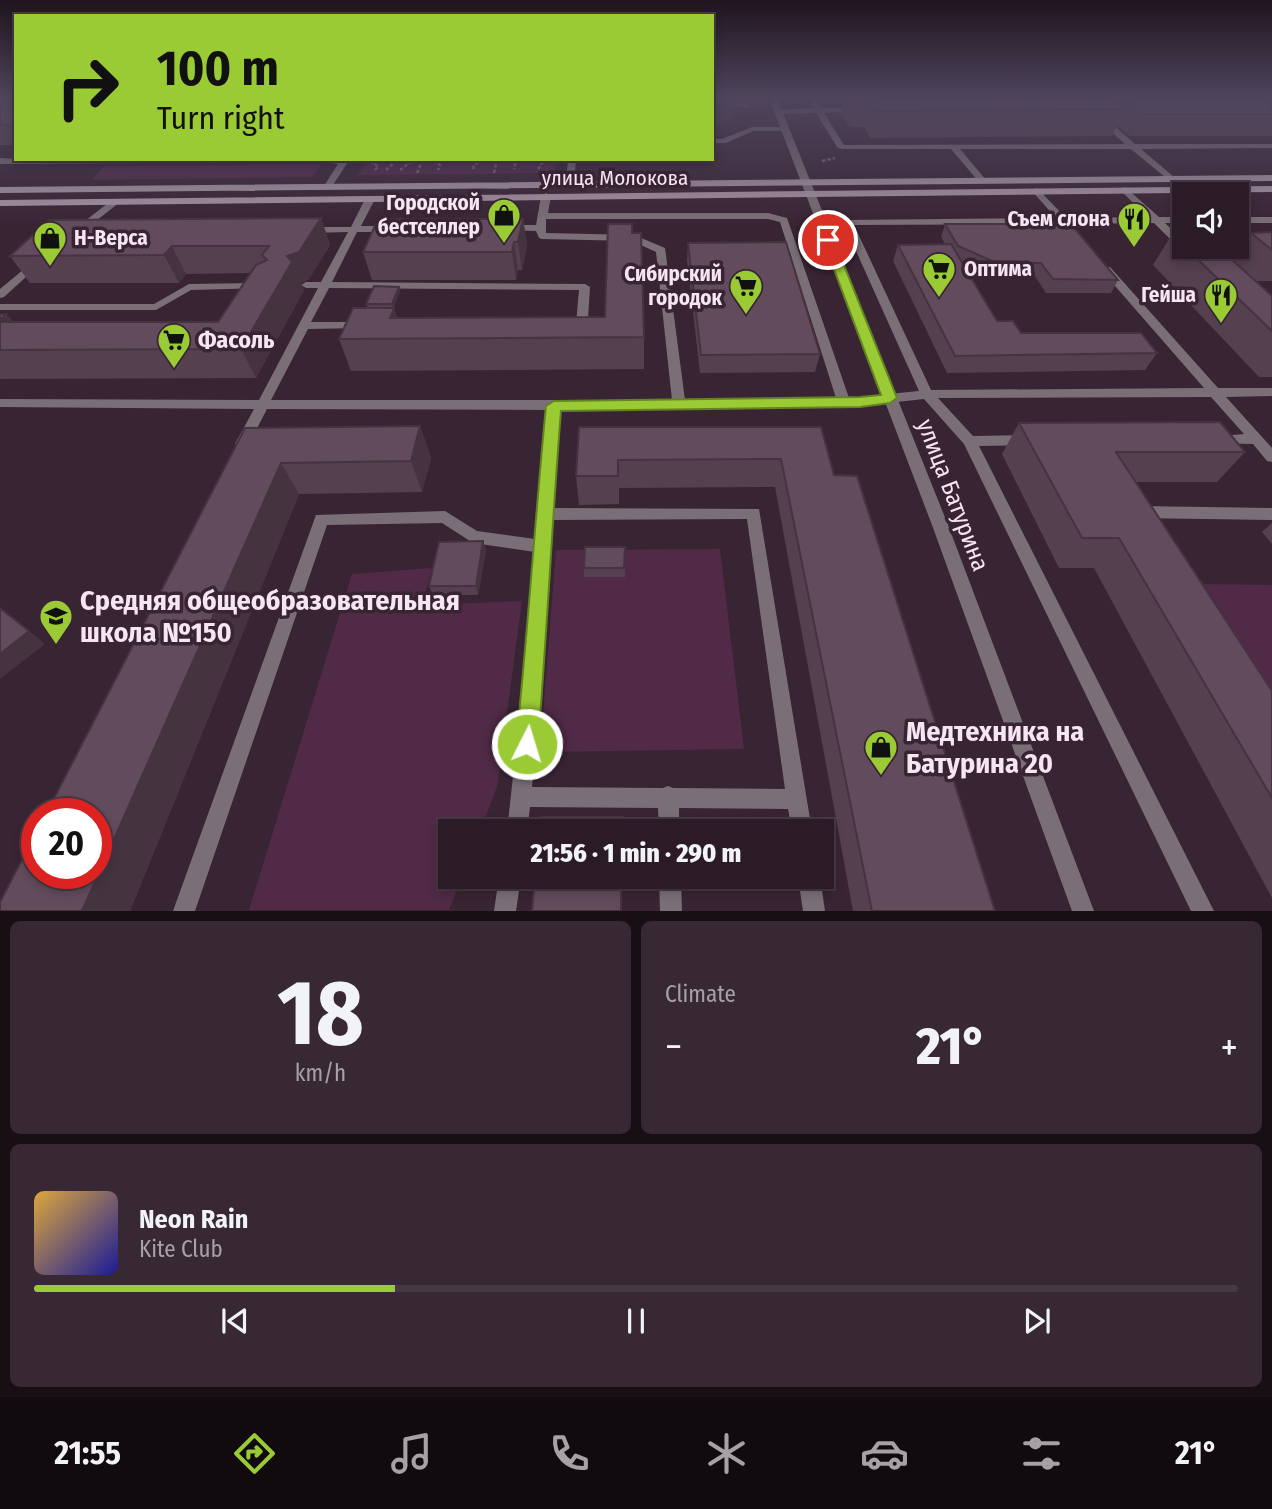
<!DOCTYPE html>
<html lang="en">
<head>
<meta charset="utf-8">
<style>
  body { margin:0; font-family:"Fira Sans Condensed",sans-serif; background:#372833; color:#f1f3f6; height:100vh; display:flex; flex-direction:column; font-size:26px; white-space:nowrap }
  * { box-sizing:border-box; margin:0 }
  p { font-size:23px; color:#a6a1a7 }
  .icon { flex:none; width:38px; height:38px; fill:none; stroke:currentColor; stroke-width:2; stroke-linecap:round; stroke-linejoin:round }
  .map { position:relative; height:911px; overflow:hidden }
  .sheet { display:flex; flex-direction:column; gap:10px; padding:10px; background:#180f15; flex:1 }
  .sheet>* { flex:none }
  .hud { position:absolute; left:14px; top:14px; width:700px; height:147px; border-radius:0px; box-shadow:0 4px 10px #0003,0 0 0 2px #473944; background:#9acb34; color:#111; overflow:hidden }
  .fabs { position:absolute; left:1172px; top:182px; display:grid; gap:14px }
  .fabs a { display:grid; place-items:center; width:77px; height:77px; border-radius:0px; background:#2b1b27; box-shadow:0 4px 10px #0003,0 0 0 2px #473944; font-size:35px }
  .speed { position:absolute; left:21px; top:798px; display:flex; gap:14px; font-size:35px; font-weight:700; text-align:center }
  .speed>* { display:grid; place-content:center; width:91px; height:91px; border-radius:50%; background:#2b1b27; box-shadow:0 4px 10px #0003,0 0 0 2px #473944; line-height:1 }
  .speed .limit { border:10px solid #d22; background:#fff; color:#111 }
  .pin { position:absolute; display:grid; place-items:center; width:60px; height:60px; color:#fff; margin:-30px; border:4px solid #fff; border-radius:50%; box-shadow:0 2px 7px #0007 }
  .me { position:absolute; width:77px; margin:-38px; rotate:5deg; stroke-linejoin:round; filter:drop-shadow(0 0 5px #0008) }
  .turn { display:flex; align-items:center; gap:24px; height:147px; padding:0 28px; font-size:32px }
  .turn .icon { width:91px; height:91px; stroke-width:2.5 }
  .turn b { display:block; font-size:49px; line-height:60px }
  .big { font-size:52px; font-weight:800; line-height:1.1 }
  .sheet .card { flex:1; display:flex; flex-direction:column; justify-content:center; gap:10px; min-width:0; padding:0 24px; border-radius:10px; background:#372833 }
  .sheet .dial { align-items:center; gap:0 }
  .dial b { font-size:91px; line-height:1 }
  .song { display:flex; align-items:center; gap:21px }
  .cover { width:84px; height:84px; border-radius:10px; background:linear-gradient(135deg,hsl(40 70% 55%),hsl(240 70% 35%)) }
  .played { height:7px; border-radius:4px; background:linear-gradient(90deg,#9acb34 30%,#473944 30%) }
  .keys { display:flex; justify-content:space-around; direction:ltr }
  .heat { display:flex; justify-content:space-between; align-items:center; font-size:38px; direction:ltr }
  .sheet .tiles { flex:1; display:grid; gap:10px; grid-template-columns:1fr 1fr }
  .card:last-child { grid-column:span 2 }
  .trip { position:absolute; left:438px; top:819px; width:396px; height:70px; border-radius:0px; background:#2b1b27; box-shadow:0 4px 10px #0003,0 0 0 2px #473944; font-weight:800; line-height:70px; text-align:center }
  .menu { display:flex; height:112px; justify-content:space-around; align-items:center; background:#110b10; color:#a6a1a7 }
  .menu .icon { width:49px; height:49px }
  .menu .on { color:#9acb34 }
  .menu b { font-size:32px; color:#f1f3f6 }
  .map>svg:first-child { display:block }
</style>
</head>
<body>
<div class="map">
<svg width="1272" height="911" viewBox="0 0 1272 911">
  <rect width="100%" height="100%" fill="#392434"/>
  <path fill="#502a47" d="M367 159H557L555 173 358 175Z
    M322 164 312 177 91 180 104 166Z
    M720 549 744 749 540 752 556 550Z
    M432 568 422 605 522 601 497 787 480 831H450V877H462L449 910H249L352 574Z
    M1202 584 1272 585V696Z"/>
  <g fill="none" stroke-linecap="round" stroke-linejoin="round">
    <path stroke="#786674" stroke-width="2.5" stroke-dasharray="3.5 2" stroke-linecap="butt" d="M438 159 433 161 440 165 438 170
      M514 159 509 160 515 164 514 169
      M822 161 835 158
      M473 169 474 165 484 159
      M538 169 545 159
      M375 170 378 166 371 162 378 159
      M386 170 396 161 394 159
      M400 170 412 161 408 159
      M417 173 423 159
      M494 173 497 159"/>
    <path fill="#7b6f77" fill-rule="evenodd" d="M712 98H723L752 106 748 108 712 100Z
      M808 98H815L821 108 862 107 863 109 859 111 824 113 844 145 1125 144 1074 98H1082L1135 144H1272V148L1141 149 1174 177V181L1171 182 1131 149H960L986 180 982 183 979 182 951 149H841L837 147 816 113 778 114 774 112 778 110 814 108Z
      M752 127H785L789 129 785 131H753L726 143H712V139H722Z
      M0 158 16 159H302L298 162 0 164Z
      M303 159H350L331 188 328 189 324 186 338 164Z
      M568 159H576L574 184 570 187 566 184Z
      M1125 187 1159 217H1185V223H1165L1185 242V247H1189V250H1181L1154 223 1071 224 1070 227 1067 228 1061 224 854 225 931 390 1204 388 1102 271V267H1110L1218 388H1272V396L1226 397 1272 448V462L1267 461 1253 444 1211 443 1209 440 1211 437 1244 434 1211 397 938 398 973 436 1028 435 1035 440 1028 445 979 446 1214 911H1191L964 444 924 399 860 406 560 410 552 508 759 509 812 831H792L788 809 679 808V831H659L658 808 530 807 527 831H507L534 585 535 552 473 543 442 523 327 525 195 911H173L316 515 445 511 477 531 535 539 547 410 267 409 247 448 242 449 235 444 254 409 0 407V399L259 400 318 288H306L301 285 306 282H321L348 232 309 233 304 230 309 227H351L365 199 370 196 375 199 361 226H390L395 229 390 232H357L332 282 585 284 590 287 587 335 581 339 575 335 579 290 329 288 311 322H363L369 325 363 328 308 329 271 400H672L656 252 632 241 542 239 539 238 536 231 505 230 503 228 508 225H536L541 196 546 193 551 196 548 213H768L787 218 849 398 919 391 843 222 845 220 1056 218 1032 191 1037 188 1066 218 1148 217 1122 192V188ZM546 219H768L780 222 836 398 685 400 665 248 634 235 546 233ZM747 519 785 789 673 788 668 786 663 788 532 787 550 585 551 520Z
      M112 200 120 202 82 232H76V228Z
      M1237 217H1272V223H1237Z
      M35 260 40 263 39 265 4 297 0 298V289Z
      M260 283 265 286 264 288 191 290 156 310H0V304H154L189 284Z
      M1137 506 1272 508V520L1137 518 1132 516 1129 512 1132 508Z
      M499 877H521L516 911H494Z
      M659 877H681L682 911H660Z
      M798 877H820L825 911H803Z"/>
    <path fill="#7b6f77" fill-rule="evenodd" d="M769 98H777L948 525 1094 911H1072L932 525Z"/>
    <path fill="#a795a2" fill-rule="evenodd" d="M1272 175V181L0 193V187Z
      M1272 186V192L0 206V200Z"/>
  </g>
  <path fill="#54404f" d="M0 98H16V145H0Z
    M832 98H1272V136H1130L1117 126 1112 136 870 138 864 127H850L841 114 843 104H836Z
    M321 218 330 245 309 279 301 283 304 290 256 378 0 379V314H6L13 322H218L250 273 186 274 179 283H30L10 256Z
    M523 219 527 246 522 270H518L516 280H372L363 252Z
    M945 224 1118 280 1111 293H1046L1035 276H991L963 264 997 321 1021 333 1157 353 1145 370 947 373 893 261 898 245 945 244 941 237Z
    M1272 232V281H1256L1272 296V377H1259L1153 265 1172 234 1232 259 1251 233Z
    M632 233 644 337V369L351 371 339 339 368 308 366 304 400 291 393 308H394L397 318 605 317Z
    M688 243 820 354 815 372 700 373 687 260Z
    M1019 423 1245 452 1217 482H1136L1272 691V898L1094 568H1059L1002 454Z
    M420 426 431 458 422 492 299 494 130 911H0L245 428Z
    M579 427H821L834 475 995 911H853L775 487 619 488V504L579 505 576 476Z
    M1272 523V544L1262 532Z
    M483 541 486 550 478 595H433L429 586Z
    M625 547V577H584V568Z"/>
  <path fill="#453440" d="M722 98H735L733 115 712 130V105Z
    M321 218 330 245 309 279 301 283 304 290 256 378 241 349 287 256Z
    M523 219 527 246 522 270 518 242Z
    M514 242 518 270 516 280 512 252Z
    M172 246 186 274 179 283 164 255Z
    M399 287 400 291 393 309 392 304Z
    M394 308 404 339 390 318Z
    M6 314 29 343 21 351 0 325V320Z
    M420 426 431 458 422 492 411 461Z
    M281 463 299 494 130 911H82Z
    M483 541 486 550 478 595 476 586Z
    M0 607 45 644 0 679Z
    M621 877H622V911H621Z"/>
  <path fill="#624b5c" stroke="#453440" stroke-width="2" d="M6 98H16V128L6 125H0V100Z
    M712 98H722L712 105Z
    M854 98H1112L1125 109 877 111 870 100H855Z
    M1122 98H1272V114H1141Z
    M321 218 299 252 287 256 292 262 241 349 0 350V322H218L256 265 267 260 262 255 269 246H172L164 255 10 256 49 220Z
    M378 219H523L518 242H514L512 252H363Z
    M608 224H632V233H641L644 337 339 339 353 308H394L390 318 605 317Z
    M945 224H1071L1118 280 1053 279 1041 263H997L958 246Z
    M1272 232V250L1251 233Z
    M1172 234H1185V247Z
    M786 242 820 354 701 355 688 243Z
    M951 244 997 321H1013L1021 333H1141L1157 353 955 356 898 245Z
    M1185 247H1218L1272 296V331Z
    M374 286 399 287 392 304H366Z
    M0 314H6L0 320Z
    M1220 422 1245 452H1116L1272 691V798L1119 538H1082L1019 423Z
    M420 426 411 461 281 463 82 911H0V902L37 831V873H96V814H46L245 428Z
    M579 427H821L834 475 857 476 995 911H872L781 459 618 460V476H576Z
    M483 541 476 586H429L439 542Z
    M585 547H625L624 568H584Z
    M0 608 29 631 0 654Z
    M540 817H622L621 831H539Z
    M535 877H621V911H532Z"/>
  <linearGradient id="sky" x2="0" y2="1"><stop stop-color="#1f141d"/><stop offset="0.43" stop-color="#4e455c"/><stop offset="1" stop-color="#4e455c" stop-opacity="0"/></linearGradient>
  <rect width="1272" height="226" fill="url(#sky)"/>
  <path fill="#9acb34" stroke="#648422" stroke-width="2" d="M828 236 834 240 897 398 890 403 860 407 561 411C552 522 547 633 538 744L535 752 527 755 519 752 516 744C528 631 535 518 546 406L554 401 860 397 881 395 823 240Z"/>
  <defs>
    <symbol id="shop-pin" viewBox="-11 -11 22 30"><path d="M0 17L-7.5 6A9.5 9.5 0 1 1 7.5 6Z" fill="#9acb34" stroke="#392434"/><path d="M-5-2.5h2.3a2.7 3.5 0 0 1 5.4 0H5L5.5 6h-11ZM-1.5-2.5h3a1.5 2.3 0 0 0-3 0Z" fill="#111"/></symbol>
    <symbol id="restaurant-pin" viewBox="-11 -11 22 30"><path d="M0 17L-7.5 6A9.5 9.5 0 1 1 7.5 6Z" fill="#9acb34" stroke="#392434"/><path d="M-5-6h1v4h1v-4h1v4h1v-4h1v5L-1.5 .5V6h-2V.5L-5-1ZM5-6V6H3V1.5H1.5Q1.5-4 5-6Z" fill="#111"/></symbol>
    <symbol id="supermarket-pin" viewBox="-11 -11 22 30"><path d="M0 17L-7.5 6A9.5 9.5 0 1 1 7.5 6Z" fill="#9acb34" stroke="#392434"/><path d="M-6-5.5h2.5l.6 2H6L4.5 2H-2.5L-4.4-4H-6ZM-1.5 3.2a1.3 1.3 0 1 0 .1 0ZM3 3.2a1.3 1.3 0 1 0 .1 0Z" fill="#111"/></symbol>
    <symbol id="school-pin" viewBox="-11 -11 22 30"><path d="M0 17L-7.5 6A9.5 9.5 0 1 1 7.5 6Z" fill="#9acb34" stroke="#392434"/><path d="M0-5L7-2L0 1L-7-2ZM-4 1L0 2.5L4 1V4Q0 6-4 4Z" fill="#111"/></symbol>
  </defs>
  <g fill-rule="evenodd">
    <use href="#shop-pin" x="485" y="196" width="38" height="52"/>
    <use href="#restaurant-pin" x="1115" y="200" width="38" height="52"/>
    <use href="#shop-pin" x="31" y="219" width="38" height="52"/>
    <use href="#supermarket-pin" x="920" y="250" width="38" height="52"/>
    <use href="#supermarket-pin" x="727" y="267" width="38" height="52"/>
    <use href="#restaurant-pin" x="1202" y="276" width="38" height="52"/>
    <use href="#supermarket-pin" x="155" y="321" width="38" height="52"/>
    <use href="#school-pin" x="37" y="597" width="38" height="52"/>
    <use href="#shop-pin" x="862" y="728" width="38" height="52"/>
  </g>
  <g text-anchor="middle" stroke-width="7" stroke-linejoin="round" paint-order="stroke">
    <g font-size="21" fill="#f5e6f1" stroke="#392434">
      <text x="615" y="185">улица Молокова</text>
    </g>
    <g font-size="21" font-weight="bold" fill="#f5e6f1" stroke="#392434" text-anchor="end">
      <text x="480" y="210">Городской<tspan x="480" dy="24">бестселлер</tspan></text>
      <text x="1110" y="226">Съем слона</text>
      <text x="74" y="245" text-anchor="start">Н-Верса</text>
      <text x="964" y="276" text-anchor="start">Оптима</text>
      <text x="722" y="281">Сибирский<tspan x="722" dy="24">городок</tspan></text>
      <text x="1196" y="302">Гейша</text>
    </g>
    <g font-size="24" font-weight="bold" fill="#f5e6f1" stroke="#392434" text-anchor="start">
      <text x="198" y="348">Фасоль</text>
    </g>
    <g font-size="24" fill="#f5e6f1" stroke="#392434">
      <text transform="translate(953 495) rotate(69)" y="8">улица Батурина</text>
    </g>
    <g font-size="28" font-weight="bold" fill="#f5e6f1" stroke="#392434" text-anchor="start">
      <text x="80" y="610">Средняя общеобразовательная<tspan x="80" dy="32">школа №150</tspan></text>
      <text x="906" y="741">Медтехника на<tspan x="906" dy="32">Батурина 20</tspan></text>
    </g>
  </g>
</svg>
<div class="fabs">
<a><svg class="icon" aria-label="sound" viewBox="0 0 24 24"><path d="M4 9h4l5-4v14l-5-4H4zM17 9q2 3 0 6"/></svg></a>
</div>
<div class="speed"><div class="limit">20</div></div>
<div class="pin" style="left:828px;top:240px;background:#d93025"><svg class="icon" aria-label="arrive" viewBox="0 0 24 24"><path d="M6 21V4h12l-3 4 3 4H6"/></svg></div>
<svg class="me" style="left:527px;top:744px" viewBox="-20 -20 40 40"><circle r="17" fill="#9acb34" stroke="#fff" stroke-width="3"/><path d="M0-11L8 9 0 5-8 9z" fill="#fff"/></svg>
<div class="trip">21:56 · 1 min · 290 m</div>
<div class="hud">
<div class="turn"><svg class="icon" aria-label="right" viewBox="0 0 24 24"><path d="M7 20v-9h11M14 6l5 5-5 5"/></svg><div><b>100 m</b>Turn right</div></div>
</div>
</div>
<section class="sheet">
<div class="tiles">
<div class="card dial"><b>18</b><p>km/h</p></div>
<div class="card"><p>Climate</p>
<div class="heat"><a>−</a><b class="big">21°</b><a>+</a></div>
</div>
<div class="card">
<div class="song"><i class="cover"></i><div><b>Neon Rain</b><p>Kite Club</p></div></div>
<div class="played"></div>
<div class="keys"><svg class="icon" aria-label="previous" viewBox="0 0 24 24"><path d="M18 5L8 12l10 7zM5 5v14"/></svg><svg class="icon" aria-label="pause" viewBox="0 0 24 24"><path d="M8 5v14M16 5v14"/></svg><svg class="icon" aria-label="next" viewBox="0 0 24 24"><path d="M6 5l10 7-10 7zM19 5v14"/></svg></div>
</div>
</div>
</section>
<nav class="menu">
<b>21:55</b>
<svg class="icon on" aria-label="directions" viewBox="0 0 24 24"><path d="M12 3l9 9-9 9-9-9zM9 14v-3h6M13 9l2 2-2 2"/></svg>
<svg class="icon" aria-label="music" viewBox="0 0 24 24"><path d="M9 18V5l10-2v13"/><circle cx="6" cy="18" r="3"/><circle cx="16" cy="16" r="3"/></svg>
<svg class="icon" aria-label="phone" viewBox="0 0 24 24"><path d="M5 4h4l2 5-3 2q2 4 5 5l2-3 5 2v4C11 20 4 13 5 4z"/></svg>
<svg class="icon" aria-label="climate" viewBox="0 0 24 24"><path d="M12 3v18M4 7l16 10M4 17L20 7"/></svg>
<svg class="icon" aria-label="car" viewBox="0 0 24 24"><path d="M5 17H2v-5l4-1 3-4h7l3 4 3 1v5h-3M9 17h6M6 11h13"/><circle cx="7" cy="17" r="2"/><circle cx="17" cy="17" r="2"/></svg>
<svg class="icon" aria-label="filters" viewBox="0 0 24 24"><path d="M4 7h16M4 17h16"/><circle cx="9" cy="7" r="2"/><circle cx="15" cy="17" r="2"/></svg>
<b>21°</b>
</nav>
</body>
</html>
